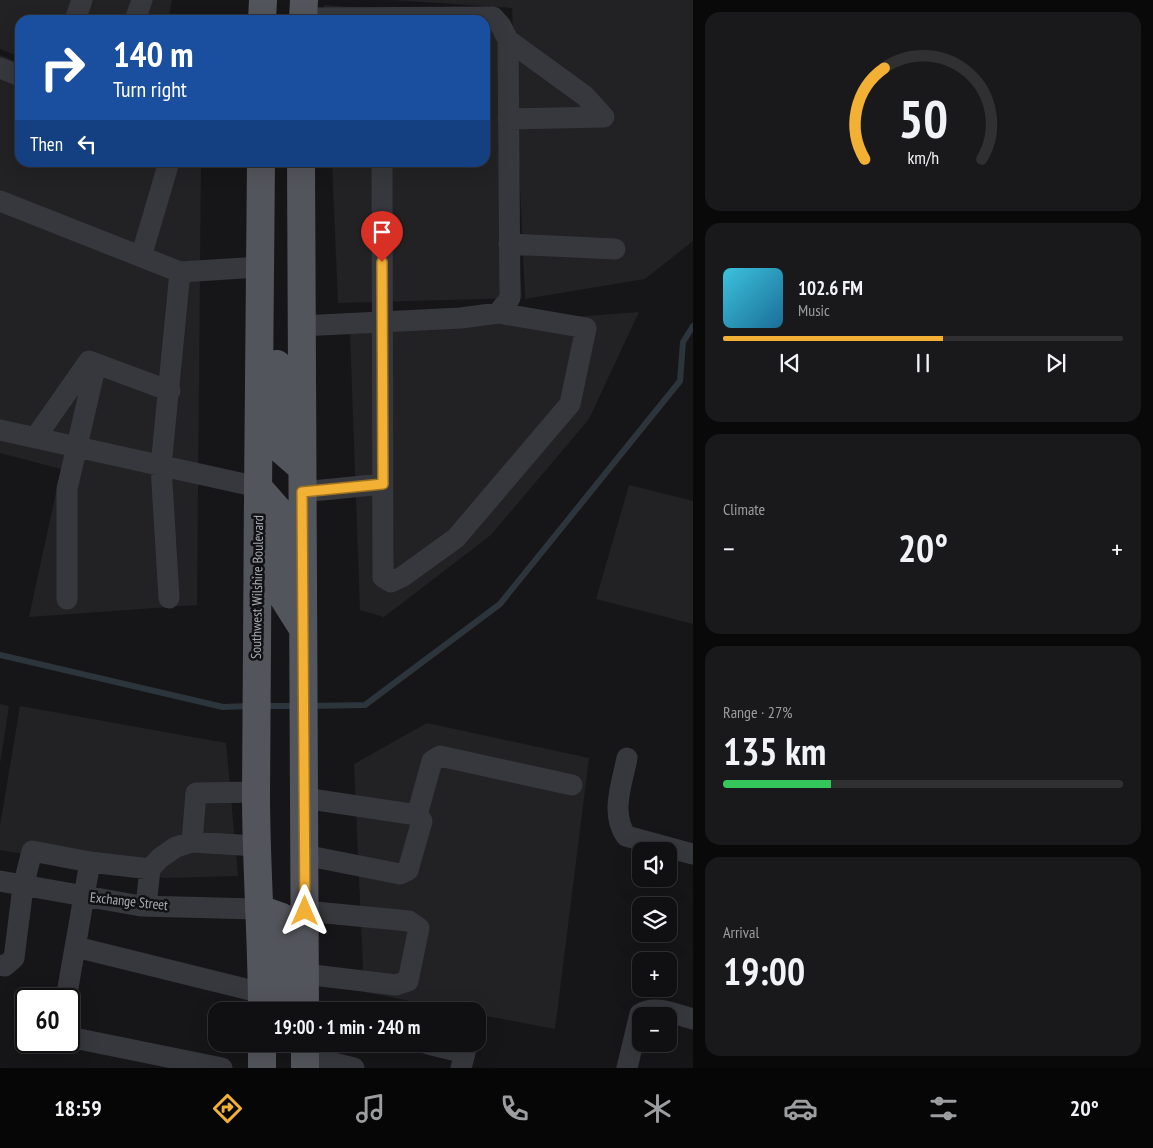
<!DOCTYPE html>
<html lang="en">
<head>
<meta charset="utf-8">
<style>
  body { margin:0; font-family:"PT Sans Narrow",sans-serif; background:#19191b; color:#f1f3f6; height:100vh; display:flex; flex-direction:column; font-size:19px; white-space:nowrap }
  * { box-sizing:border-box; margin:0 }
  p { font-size:16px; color:#9c9d9f }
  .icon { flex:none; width:28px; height:28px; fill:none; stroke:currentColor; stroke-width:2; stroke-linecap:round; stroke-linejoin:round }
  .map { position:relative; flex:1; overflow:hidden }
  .side { display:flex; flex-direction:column; gap:12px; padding:12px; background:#09090a; width:460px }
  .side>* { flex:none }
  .guide { position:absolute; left:15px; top:15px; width:475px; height:152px; border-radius:15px; box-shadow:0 5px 20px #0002,0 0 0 1px #303032; background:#1a4fa0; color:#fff; overflow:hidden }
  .fabs { position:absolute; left:632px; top:842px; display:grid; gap:10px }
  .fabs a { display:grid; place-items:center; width:45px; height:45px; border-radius:10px; background:#101012; box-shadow:0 5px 20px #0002,0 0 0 1px #303032; font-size:25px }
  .speed { position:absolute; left:15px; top:988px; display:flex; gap:10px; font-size:25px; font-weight:700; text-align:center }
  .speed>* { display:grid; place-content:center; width:65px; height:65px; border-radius:50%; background:#101012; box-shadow:0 5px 20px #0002,0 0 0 1px #303032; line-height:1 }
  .speed .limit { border:2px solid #111; border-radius:8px; background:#fff; color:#111 }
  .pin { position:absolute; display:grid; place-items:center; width:42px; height:42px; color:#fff; margin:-51px -21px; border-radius:50% 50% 50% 0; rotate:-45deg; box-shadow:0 0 5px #0007 }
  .pin .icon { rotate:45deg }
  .me { position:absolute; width:55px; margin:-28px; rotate:0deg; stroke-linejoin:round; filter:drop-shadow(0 0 4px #0008) }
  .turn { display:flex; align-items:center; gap:18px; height:105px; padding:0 15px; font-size:22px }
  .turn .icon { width:65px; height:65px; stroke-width:2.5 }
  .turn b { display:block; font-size:35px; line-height:42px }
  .then { display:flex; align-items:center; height:48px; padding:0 15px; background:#0003; gap:10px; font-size:19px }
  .big { font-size:38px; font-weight:800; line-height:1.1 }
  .side .widget { flex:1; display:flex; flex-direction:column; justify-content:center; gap:8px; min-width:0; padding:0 18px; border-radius:15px; background:#19191b }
  .side .dial { align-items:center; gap:0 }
  .dial svg { height:130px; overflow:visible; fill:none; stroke:#303032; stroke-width:7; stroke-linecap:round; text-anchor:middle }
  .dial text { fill:#f1f3f6; stroke:none }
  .song { display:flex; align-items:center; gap:15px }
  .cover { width:60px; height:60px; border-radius:8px; background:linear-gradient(135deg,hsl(190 70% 55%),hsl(200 70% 35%)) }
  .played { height:5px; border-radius:2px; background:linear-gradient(90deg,#f2b134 55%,#303032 55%) }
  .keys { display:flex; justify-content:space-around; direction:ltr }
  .heat { display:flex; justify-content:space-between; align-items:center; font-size:28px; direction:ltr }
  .charge { height:8px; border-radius:4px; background:linear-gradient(90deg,#34c759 27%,#303032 0) }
  .trip { position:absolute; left:208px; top:1002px; width:278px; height:50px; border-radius:15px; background:#101012; box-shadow:0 5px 20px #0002,0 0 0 1px #303032; font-weight:800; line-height:50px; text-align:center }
  .tabs { display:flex; height:80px; justify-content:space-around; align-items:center; background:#060607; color:#9c9d9f }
  .tabs .icon { width:35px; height:35px }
  .tabs .selected { color:#f2b134 }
  .tabs b { font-size:22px; color:#f1f3f6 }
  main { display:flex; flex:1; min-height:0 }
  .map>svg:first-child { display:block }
</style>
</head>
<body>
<main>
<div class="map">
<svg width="693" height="1068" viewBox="0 0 693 1068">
  <rect width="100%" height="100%" fill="#161618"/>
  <path fill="#222225" d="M0 0H172L168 20H20V57L0 49Z
    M391 0H693V241L645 279 525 299 512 8Z
    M324 5 501 20 522 298 338 303 332 163 485 162V20H325Z
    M0 55 20 63V162L201 163 197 605 29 617 61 469 0 453Z
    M639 312 589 419 491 535 384 617 360 610 350 334Z
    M629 485 693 501V624L596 599Z
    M0 704 9 706 0 764Z
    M20 706 226 743 238 876 165 878 0 850V826Z
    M427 723 589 758 555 1029 476 1014V1011H462L364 992 354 764Z"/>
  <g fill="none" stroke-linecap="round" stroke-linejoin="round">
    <path stroke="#2c353c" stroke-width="6" d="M0 655 223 707 250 706
      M263 706H298
      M310 706 365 705 500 604 680 381 683 342 693 326"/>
    <path stroke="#37383d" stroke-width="21" d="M75 20 82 0
      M135 20 142 0
      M508 40 585 96 604 117 508 119
      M0 68 20 76
      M382 162 383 577 391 582 402 577 456 538 570 404 586 328 498 313
      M0 201 180 272 260 267
      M509 244 615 249
      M141 257 169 162
      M301 326 461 318 498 313 510 298 508 40 501 26 493 17 303 18
      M0 430 258 487
      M35 438 89 361 170 391
      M302 492 383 484
      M169 598 161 466 180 272
      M67 599V489L96 364
      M627 758C622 784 610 813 626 836L693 854
      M304 798 417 815 422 821 408 870 400 874 304 855
      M417 815 432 761 440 756 572 785
      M192 842 196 793 256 792
      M90 862 150 869
      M0 881 141 906 259 909
      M146 906 150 869 160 858 176 847 192 842 257 846
      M305 911 409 921 419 928 408 981 396 985 305 974
      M76 947 262 993
      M0 965 5 966 14 958 23 887 32 851 90 862 66 999
      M69 1037 222 1068
      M428 1044 465 1053 461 1068
      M305 1056 354 1068
      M627 1068 640 1014C655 1004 677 1015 693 1019"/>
    <path stroke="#53555c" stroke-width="28" d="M262 20 263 0
      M303 20 304 0
      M261 162C259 373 257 583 256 794 256 866 262 939 262 1011
      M301 162 305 1011
      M277 364 279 448 302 468
      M258 487 280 512 279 591 303 629
      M259 909 282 917 284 1011
      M262 1044V1068
      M305 1068V1044"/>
  </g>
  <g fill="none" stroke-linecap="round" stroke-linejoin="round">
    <defs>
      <path id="route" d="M305 911 302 492 383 484 382 262"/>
    </defs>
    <use href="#route" stroke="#9d7322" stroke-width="12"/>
    <use href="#route" stroke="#f2b134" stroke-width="9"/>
  </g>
  <g text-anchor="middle" stroke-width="5" stroke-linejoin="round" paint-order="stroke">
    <g font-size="14" fill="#a8adb8" stroke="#111113">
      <text transform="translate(257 587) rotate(-89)" y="5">Southwest Wilshire Boulevard</text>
      <text transform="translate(129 901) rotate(6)" y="5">Exchange Street</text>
    </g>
  </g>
</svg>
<div class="fabs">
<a><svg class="icon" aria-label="sound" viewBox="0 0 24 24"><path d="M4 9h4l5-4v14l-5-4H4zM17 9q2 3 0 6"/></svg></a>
<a><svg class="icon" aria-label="layers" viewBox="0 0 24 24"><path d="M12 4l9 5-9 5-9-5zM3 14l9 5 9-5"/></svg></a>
<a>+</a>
<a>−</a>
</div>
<div class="speed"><div class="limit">60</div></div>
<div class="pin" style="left:382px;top:262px;background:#d93025"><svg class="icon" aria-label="arrive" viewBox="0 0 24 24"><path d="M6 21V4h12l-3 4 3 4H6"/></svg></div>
<svg class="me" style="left:305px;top:911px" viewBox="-20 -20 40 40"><path d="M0-17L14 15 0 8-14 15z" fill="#f2b134" stroke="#fff" stroke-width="4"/></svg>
<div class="trip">19:00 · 1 min · 240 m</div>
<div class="guide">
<div class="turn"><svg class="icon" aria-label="right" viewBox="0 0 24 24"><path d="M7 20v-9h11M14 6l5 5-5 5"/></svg><div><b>140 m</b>Turn right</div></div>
<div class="then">Then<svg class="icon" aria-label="left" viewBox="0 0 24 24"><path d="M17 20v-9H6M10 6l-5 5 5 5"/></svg></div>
</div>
</div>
<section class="side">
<div class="widget dial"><svg viewBox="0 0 100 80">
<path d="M14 69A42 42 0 1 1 86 69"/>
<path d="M14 69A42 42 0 0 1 26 13" stroke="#f2b134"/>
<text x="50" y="56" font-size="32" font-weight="700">50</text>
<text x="50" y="72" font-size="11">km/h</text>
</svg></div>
<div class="widget">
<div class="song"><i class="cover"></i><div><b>102.6 FM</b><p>Music</p></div></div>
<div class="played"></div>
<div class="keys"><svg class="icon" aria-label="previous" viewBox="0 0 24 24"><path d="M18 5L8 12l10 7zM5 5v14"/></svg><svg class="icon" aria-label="pause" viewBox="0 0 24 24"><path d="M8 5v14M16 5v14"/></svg><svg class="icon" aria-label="next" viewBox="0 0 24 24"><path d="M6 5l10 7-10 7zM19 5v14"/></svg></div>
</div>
<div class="widget"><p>Climate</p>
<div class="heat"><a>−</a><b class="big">20°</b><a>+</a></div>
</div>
<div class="widget"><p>Range · 27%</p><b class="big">135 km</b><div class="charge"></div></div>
<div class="widget"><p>Arrival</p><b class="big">19:00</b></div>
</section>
</main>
<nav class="tabs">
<b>18:59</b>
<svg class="icon selected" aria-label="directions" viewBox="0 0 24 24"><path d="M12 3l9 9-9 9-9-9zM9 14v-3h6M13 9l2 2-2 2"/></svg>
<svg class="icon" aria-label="music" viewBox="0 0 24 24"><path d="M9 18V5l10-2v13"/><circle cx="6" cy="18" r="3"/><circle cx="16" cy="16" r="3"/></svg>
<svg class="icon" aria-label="phone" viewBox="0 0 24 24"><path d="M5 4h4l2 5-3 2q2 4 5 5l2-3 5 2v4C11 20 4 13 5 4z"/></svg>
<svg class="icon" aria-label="climate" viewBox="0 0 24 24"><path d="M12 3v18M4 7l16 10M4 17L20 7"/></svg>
<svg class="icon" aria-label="car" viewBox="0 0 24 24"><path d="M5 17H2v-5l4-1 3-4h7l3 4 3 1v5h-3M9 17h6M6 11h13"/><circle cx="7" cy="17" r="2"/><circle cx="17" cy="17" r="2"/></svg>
<svg class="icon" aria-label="filters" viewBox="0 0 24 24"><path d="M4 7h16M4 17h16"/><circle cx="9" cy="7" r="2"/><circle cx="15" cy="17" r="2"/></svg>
<b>20°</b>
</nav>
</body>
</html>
